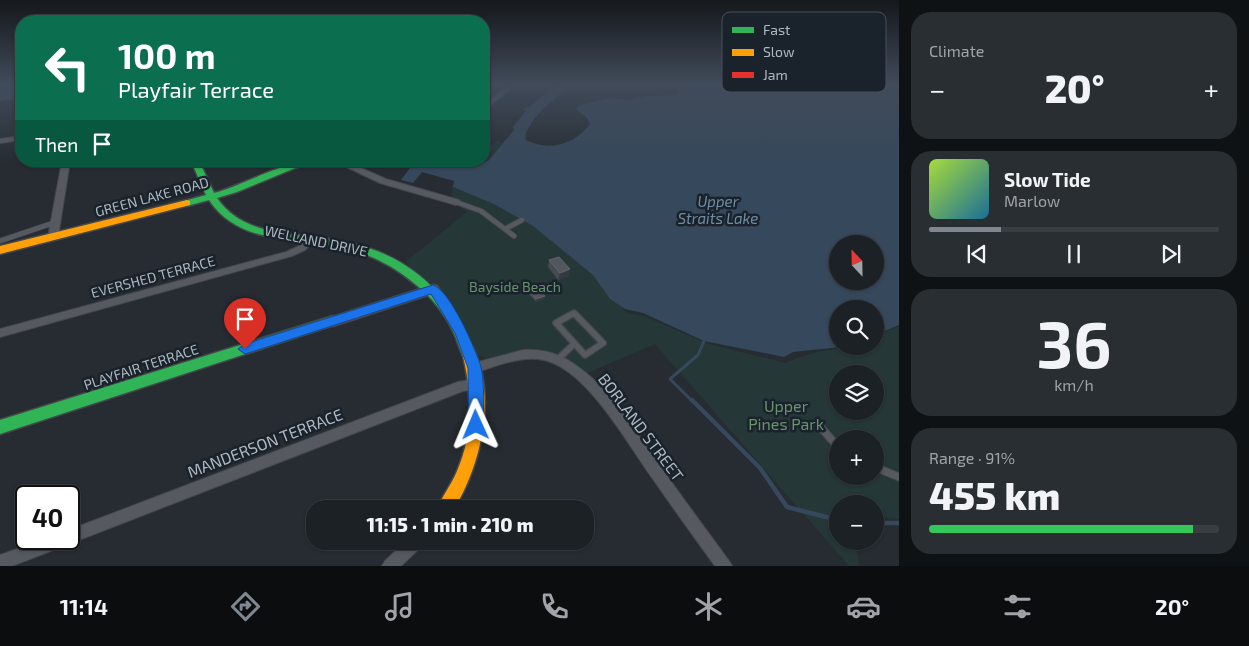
<!DOCTYPE html>
<html lang="en">
<head>
<meta charset="utf-8">
<style>
  body { margin:0; font-family:"Exo 2",sans-serif; background:#292e32; color:#f1f3f6; height:100vh; display:flex; flex-direction:column; font-size:19px; white-space:nowrap }
  * { box-sizing:border-box; margin:0 }
  p { font-size:16px; color:#a0a3a7 }
  .icon { flex:none; width:28px; height:28px; fill:none; stroke:currentColor; stroke-width:2; stroke-linecap:round; stroke-linejoin:round }
  .map { position:relative; flex:1; overflow:hidden }
  .details { display:flex; flex-direction:column; gap:12px; padding:12px; background:#0f1215; width:350px }
  .details>* { flex:none }
  .hud { position:absolute; left:15px; top:15px; width:475px; height:152px; border-radius:20px; box-shadow:0 1px 4px #0004,0 0 0 1px #3a3e43; background:#0b6e4f; color:#fff; overflow:hidden }
  .needle { width:32px; rotate:338deg }
  .buttons { position:absolute; left:829px; top:235px; display:grid; gap:10px }
  .buttons a { display:grid; place-items:center; width:55px; height:55px; border-radius:50%; background:#1c2126; box-shadow:0 1px 4px #0004,0 0 0 1px #3a3e43; font-size:25px }
  .speed { position:absolute; left:15px; top:485px; display:flex; gap:10px; font-size:25px; font-weight:700; text-align:center }
  .speed>* { display:grid; place-content:center; width:65px; height:65px; border-radius:50%; background:#1c2126; box-shadow:0 1px 4px #0004,0 0 0 1px #3a3e43; line-height:1 }
  .speed .limit { border:2px solid #111; border-radius:8px; background:#fff; color:#111 }
  .pin { position:absolute; display:grid; place-items:center; width:42px; height:42px; color:#fff; margin:-51px -21px; border-radius:50% 50% 50% 0; rotate:-45deg; box-shadow:0 0 5px #0007 }
  .pin .icon { rotate:45deg }
  .me { position:absolute; width:55px; margin:-28px; rotate:359deg; stroke-linejoin:round; filter:drop-shadow(0 0 4px #0008) }
  .turn { display:flex; align-items:center; gap:18px; height:105px; padding:0 20px; font-size:22px }
  .turn .icon { width:65px; height:65px; stroke-width:2.5 }
  .turn b { display:block; font-size:35px; line-height:42px }
  .then { display:flex; align-items:center; height:48px; padding:0 20px; background:#0003; gap:10px; font-size:19px }
  .big { font-size:38px; font-weight:800; line-height:1.1 }
  .details .tile { flex:1; display:flex; flex-direction:column; justify-content:center; gap:8px; min-width:0; padding:0 18px; border-radius:20px; background:#292e32 }
  .details .dial { align-items:center; gap:0 }
  .dial b { font-size:65px; line-height:1 }
  .song { display:flex; align-items:center; gap:15px }
  .cover { width:60px; height:60px; border-radius:8px; background:linear-gradient(135deg,hsl(80 70% 55%),hsl(200 70% 35%)) }
  .played { height:5px; border-radius:2px; background:linear-gradient(90deg,#7f8890 25%,#3a3e43 25%) }
  .keys { display:flex; justify-content:space-around; direction:ltr }
  .heat { display:flex; justify-content:space-between; align-items:center; font-size:28px; direction:ltr }
  .charge { height:8px; border-radius:4px; background:linear-gradient(90deg,#34c759 91%,#3a3e43 0) }
  .trip { position:absolute; left:306px; top:500px; width:288px; height:50px; border-radius:20px; background:#1c2126; box-shadow:0 1px 4px #0004,0 0 0 1px #3a3e43; font-weight:800; line-height:50px; text-align:center }
  .tab-bar { display:flex; height:80px; justify-content:space-around; align-items:center; background:#0b0d0f; color:#a0a3a7 }
  .tab-bar .icon { width:35px; height:35px }
  .tab-bar .on { color:#7f8890 }
  .tab-bar b { font-size:22px; color:#f1f3f6 }
  main { display:flex; flex:1; min-height:0 }
  .map>svg:first-child { display:block }
</style>
</head>
<body>
<main>
<div class="map">
<svg width="899" height="566" viewBox="0 0 899 566">
  <rect width="100%" height="100%" fill="#262c32"/>
  <path fill="#253737" fill-rule="evenodd" d="M497 141 505 144 489 160 464 168 473 161H484V149L486 150Z
    M452 185 503 207 561 237 627 313 644 316 709 344 786 363C809 351 849 346 875 346V336L899 326V519L875 516V504H838V541H856L859 566H849L655 344 585 374 562 358 488 359 477 355 439 290 405 262 467 212 451 201ZM838 374H875V411H838ZM838 439H875V476H838Z"/>
  <path fill="#36485b" fill-rule="evenodd" d="M0 84H21V98L0 101Z
    M558 84H573C561 92 521 125 526 140 550 152 575 144 590 124L587 118 576 109 580 105 609 98 628 100 646 96 675 95 678 92 675 84H899V325L885 331 875 332V309H838V346H850L793 352 784 357 704 341 643 313 625 309 610 299 593 275 533 226 494 204 453 187 454 181 422 172 413 183 401 180 412 165 407 164 404 166 402 165 404 163 401 161H440L464 168H470L489 160 514 130 513 127 526 111 522 109C532 109 546 89 558 84ZM838 244H875V281H838Z"/>
  <g fill="none" stroke-linecap="round" stroke-linejoin="round">
    <path stroke="#36485b" stroke-width="3" d="M693 402 670 379 698 355 704 341"/>
    <path stroke="#36485b" stroke-width="4.5" d="M692 400 760 468 787 507 838 520
      M875 523H899"/>
    <defs>
      <path id="lane-far2" d="M456 202 481 211 514 236
        M505 229 522 220
        M0 241 56 222"/>
      <path id="lane-far1" d="M574 313 603 343 585 355 556 323Z
        M557 360 574 344"/>
      <path id="lane" d="M817 423 838 447
        M875 467 899 477"/>
      <path id="street" d="M510 84H517L484 110V105Z
        M21 136V140L0 143V139Z
        M62 161H70L58 237 53 240 48 237Z
        M334 161H345L386 179 459 200 460 202 456 205 380 183Z
        M309 237 314 240 305 250 292 256 0 337V329L286 252 299 246 306 238Z
        M523 350C542 349 558 353 574 364 609 387 631 426 655 459 679 493 704 527 729 561L732 566H715C694 537 673 508 653 479 628 445 588 370 544 360 521 355 496 366 474 373L470 371 468 368 470 365 474 363Z
        M475 379 479 380 481 384 479 388 463 391 12 566H0V555L45 539H69V530L458 382Z
        M406 541H424L422 546 401 566H382L385 561Z"/>
      <path id="fast" d="M191 161H199L214 193C244 185 284 161 312 161L237 192 217 198C244 237 294 233 336 240 404 251 448 289 474 352L473 356 468 357 463 356C459 348 457 339 453 331 444 313 431 296 415 284 394 266 368 253 340 247 294 237 239 245 209 200L187 206 184 205V201L206 195Z
        M333 316 337 318 339 321 337 324 0 434V420Z"/>
      <path id="slow" d="M187 200 190 201V205L0 254V246Z
        M468 347 473 348C497 397 481 465 454 509H437C442 496 452 484 457 471 474 432 472 392 462 352L463 348Z"/>
      <path id="jam" d="M433 285 437 286 439 289 437 292 333 326 329 324 327 321 329 318Z"/>
    </defs>
    <use href="#lane-far2" stroke="#44484c" stroke-width="6"/>
    <use href="#lane-far1" stroke="#44484c" stroke-width="8"/>
    <use href="#lane" stroke="#44484c" stroke-width="9"/>
    <use href="#street" stroke="#44484c" stroke-width="2"/>
    <use href="#fast" stroke="#44484c" stroke-width="3"/>
    <use href="#slow" stroke="#44484c" stroke-width="3"/>
    <use href="#jam" stroke="#44484c" stroke-width="3"/>
    <use href="#lane-far2" stroke="#565a60" stroke-width="4.5"/>
    <use href="#lane-far1" stroke="#565a60" stroke-width="5.5"/>
    <use href="#lane" stroke="#565a60" stroke-width="7"/>
    <use href="#street" fill="#565a60" fill-rule="evenodd"/>
    <use href="#fast" fill="#30b455" fill-rule="evenodd"/>
    <use href="#slow" fill="#ff9f0a" fill-rule="evenodd"/>
    <use href="#jam" fill="#e5322d" fill-rule="evenodd"/>
  </g>
  <path fill="#464b51" d="M549 260 569 276 558 280 548 267Z
    M529 290 544 299 536 302 528 293Z"/>
  <path fill="#343a3f" d="M570 269 569 276 558 280 560 273Z
    M545 296 544 299 536 302V299Z"/>
  <path fill="#51575d" stroke="#60666d" d="M559 257 570 269 560 273 549 260Z
    M537 287 545 296 536 299 529 290Z"/>
  <linearGradient id="sky" x2="0" y2="1"><stop stop-color="#15181c"/><stop offset="0.52" stop-color="#414b5a"/><stop offset="1" stop-color="#414b5a" stop-opacity="0"/></linearGradient>
  <rect width="899" height="163" fill="url(#sky)"/>
  <path fill="#1a73e8" stroke="#114b97" d="M433 285C450 290 476 350 481 367 485 385 483 407 484 425L482 430 476 432 471 430 469 425 468 368 455 333 431 294 245 354 238 349 245 344Z"/>
  <g text-anchor="middle" stroke-width="5" stroke-linejoin="round" paint-order="stroke">
    <g font-size="14" fill="#afb9c3" stroke="#1a232b">
      <text transform="translate(152 197) rotate(-15)" y="5">GREEN LAKE ROAD</text>
      <text transform="translate(316 241) rotate(12)" y="5">WELLAND DRIVE</text>
      <text transform="translate(153 277) rotate(-15)" y="5">EVERSHED TERRACE</text>
      <text transform="translate(141 367) rotate(-18)" y="5">PLAYFAIR TERRACE</text>
    </g>
    <g font-size="14" fill="#69926f" stroke="#1a232b">
      <text x="515" y="292">Bayside Beach</text>
    </g>
    <g font-size="15" font-style="italic" fill="#718ca5" stroke="#1a232b">
      <text x="718" y="207">Upper<tspan x="718" dy="17">Straits Lake</tspan></text>
    </g>
    <g font-size="16" fill="#69926f" stroke="#1a232b">
      <text x="786" y="412">Upper<tspan x="786" dy="18">Pines Park</tspan></text>
    </g>
    <g font-size="16" fill="#afb9c3" stroke="#1a232b">
      <text transform="translate(641 427) rotate(53)" y="6">BORLAND STREET</text>
      <text transform="translate(265 443) rotate(-21)" y="6">MANDERSON TERRACE</text>
    </g>
  </g>
  <rect x="722" y="12" width="164" height="80" rx="8" fill="#1a232b" stroke="#475059" stroke-width="1"/>
  <rect x="732" y="27" width="22" height="6" fill="#30b455"/>
  <rect x="732" y="49" width="22" height="7" fill="#ff9f0a"/>
  <rect x="732" y="72" width="22" height="6" fill="#e5322d"/>
  <g font-size="14" fill="#afb9c3">
    <text x="763" y="35">Fast</text>
    <text x="763" y="57">Slow</text>
    <text x="763" y="80">Jam</text>
  </g>
</svg>
<div class="buttons">
<a><svg class="needle" viewBox="-14 -14 28 28"><path d="M0-13l5 13h-10z" fill="#e53935"/><path d="M0 13l5-13h-10z" fill="#a0a3a7"/></svg></a>
<a><svg class="icon" aria-label="search" viewBox="0 0 24 24"><circle cx="10" cy="10" r="6"/><path d="M15 15l6 6"/></svg></a>
<a><svg class="icon" aria-label="layers" viewBox="0 0 24 24"><path d="M12 4l9 5-9 5-9-5zM3 14l9 5 9-5"/></svg></a>
<a>+</a>
<a>−</a>
</div>
<div class="speed"><div class="limit">40</div></div>
<div class="pin" style="left:245px;top:349px;background:#d93025"><svg class="icon" aria-label="arrive" viewBox="0 0 24 24"><path d="M6 21V4h12l-3 4 3 4H6"/></svg></div>
<svg class="me" style="left:476px;top:425px" viewBox="-20 -20 40 40"><path d="M0-17L14 15 0 8-14 15z" fill="#1a73e8" stroke="#fff" stroke-width="4"/></svg>
<div class="trip">11:15 · 1 min · 210 m</div>
<div class="hud">
<div class="turn"><svg class="icon" aria-label="left" viewBox="0 0 24 24"><path d="M17 20v-9H6M10 6l-5 5 5 5"/></svg><div><b>100 m</b>Playfair Terrace</div></div>
<div class="then">Then<svg class="icon" aria-label="arrive" viewBox="0 0 24 24"><path d="M6 21V4h12l-3 4 3 4H6"/></svg></div>
</div>
</div>
<section class="details">
<div class="tile"><p>Climate</p>
<div class="heat"><a>−</a><b class="big">20°</b><a>+</a></div>
</div>
<div class="tile">
<div class="song"><i class="cover"></i><div><b>Slow Tide</b><p>Marlow</p></div></div>
<div class="played"></div>
<div class="keys"><svg class="icon" aria-label="previous" viewBox="0 0 24 24"><path d="M18 5L8 12l10 7zM5 5v14"/></svg><svg class="icon" aria-label="pause" viewBox="0 0 24 24"><path d="M8 5v14M16 5v14"/></svg><svg class="icon" aria-label="next" viewBox="0 0 24 24"><path d="M6 5l10 7-10 7zM19 5v14"/></svg></div>
</div>
<div class="tile dial"><b>36</b><p>km/h</p></div>
<div class="tile"><p>Range · 91%</p><b class="big">455 km</b><div class="charge"></div></div>
</section>
</main>
<nav class="tab-bar">
<b>11:14</b>
<svg class="icon on" aria-label="directions" viewBox="0 0 24 24"><path d="M12 3l9 9-9 9-9-9zM9 14v-3h6M13 9l2 2-2 2"/></svg>
<svg class="icon" aria-label="music" viewBox="0 0 24 24"><path d="M9 18V5l10-2v13"/><circle cx="6" cy="18" r="3"/><circle cx="16" cy="16" r="3"/></svg>
<svg class="icon" aria-label="phone" viewBox="0 0 24 24"><path d="M5 4h4l2 5-3 2q2 4 5 5l2-3 5 2v4C11 20 4 13 5 4z"/></svg>
<svg class="icon" aria-label="climate" viewBox="0 0 24 24"><path d="M12 3v18M4 7l16 10M4 17L20 7"/></svg>
<svg class="icon" aria-label="car" viewBox="0 0 24 24"><path d="M5 17H2v-5l4-1 3-4h7l3 4 3 1v5h-3M9 17h6M6 11h13"/><circle cx="7" cy="17" r="2"/><circle cx="17" cy="17" r="2"/></svg>
<svg class="icon" aria-label="filters" viewBox="0 0 24 24"><path d="M4 7h16M4 17h16"/><circle cx="9" cy="7" r="2"/><circle cx="15" cy="17" r="2"/></svg>
<b>20°</b>
</nav>
</body>
</html>
